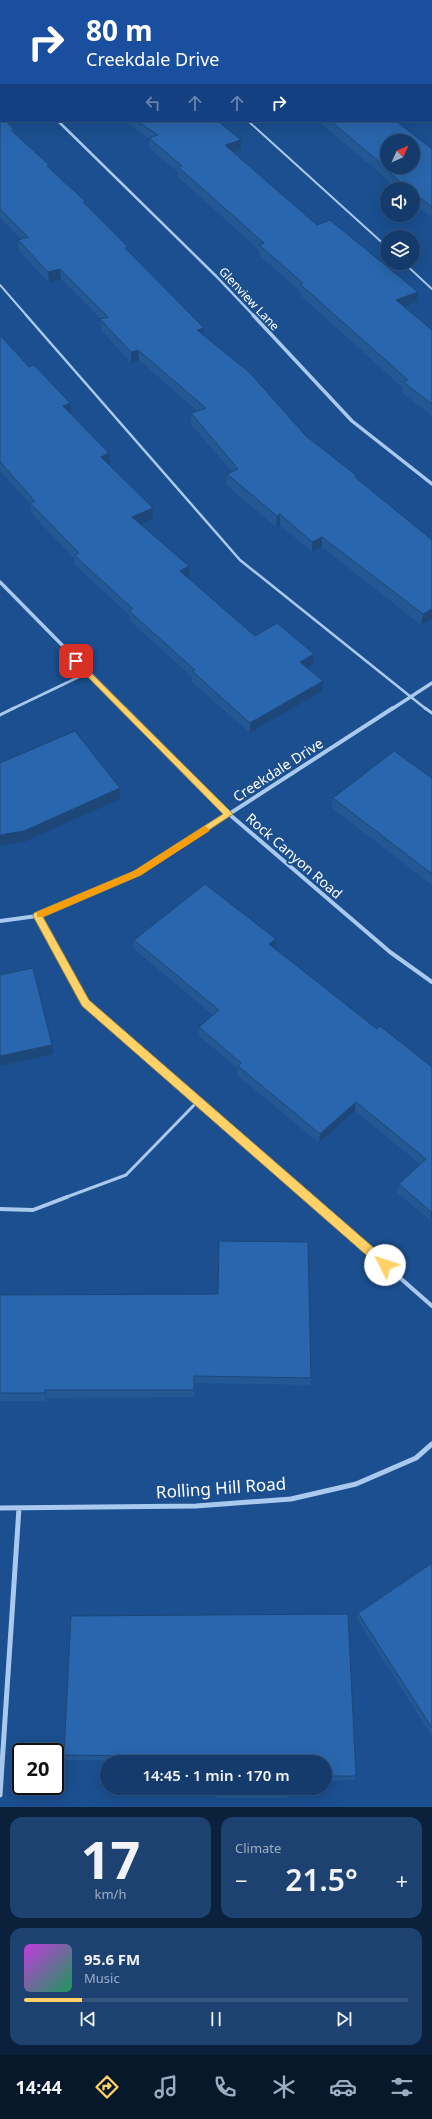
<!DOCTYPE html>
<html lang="en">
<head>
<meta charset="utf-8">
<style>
  body { margin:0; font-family:"Noto Sans",sans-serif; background:#1d4271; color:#f1f3f6; height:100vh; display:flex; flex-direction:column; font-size:15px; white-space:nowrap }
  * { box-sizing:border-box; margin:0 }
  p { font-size:13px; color:#9dadc1 }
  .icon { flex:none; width:22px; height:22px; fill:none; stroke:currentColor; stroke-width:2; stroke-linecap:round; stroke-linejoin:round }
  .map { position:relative; height:1807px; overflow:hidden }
  .panel { display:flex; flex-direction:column; gap:10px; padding:10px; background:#0b203b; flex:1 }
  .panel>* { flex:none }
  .banner { position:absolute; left:0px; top:0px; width:432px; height:122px; box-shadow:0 4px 16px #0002,0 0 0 1px #33557e; background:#1a4fa0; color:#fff; overflow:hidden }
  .needle { width:26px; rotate:45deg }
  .buttons { position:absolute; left:380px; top:134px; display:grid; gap:8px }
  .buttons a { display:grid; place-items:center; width:40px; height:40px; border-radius:50%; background:#143b6b; box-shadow:0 4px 16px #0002,0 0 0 1px #33557e; font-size:20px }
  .speed { position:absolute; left:12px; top:1743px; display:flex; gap:8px; font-size:20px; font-weight:700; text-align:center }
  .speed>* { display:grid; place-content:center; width:52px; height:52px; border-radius:50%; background:#143b6b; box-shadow:0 4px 16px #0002,0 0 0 1px #33557e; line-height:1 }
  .speed .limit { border:2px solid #111; border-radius:6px; background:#fff; color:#111 }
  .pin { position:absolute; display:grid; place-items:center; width:34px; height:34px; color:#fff; margin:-17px; border-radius:8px; box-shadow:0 2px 6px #0006 }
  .me { position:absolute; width:44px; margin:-22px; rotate:311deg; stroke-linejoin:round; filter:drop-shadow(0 0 3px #0008) }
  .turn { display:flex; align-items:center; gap:14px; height:84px; padding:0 20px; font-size:18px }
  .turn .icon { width:52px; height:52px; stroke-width:2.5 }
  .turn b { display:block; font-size:28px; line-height:34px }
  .lanes { display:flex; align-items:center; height:38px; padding:0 20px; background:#0003; justify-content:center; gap:20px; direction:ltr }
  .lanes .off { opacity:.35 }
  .big { font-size:30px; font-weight:600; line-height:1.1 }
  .panel .widget { flex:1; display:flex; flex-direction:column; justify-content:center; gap:6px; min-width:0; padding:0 14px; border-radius:12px; background:#1d4271 }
  .panel .dial { align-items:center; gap:0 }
  .dial b { font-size:52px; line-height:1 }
  .song { display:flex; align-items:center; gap:12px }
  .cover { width:48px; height:48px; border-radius:6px; background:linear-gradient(135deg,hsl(290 70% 55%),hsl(150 70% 35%)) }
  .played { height:4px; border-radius:2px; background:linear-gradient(90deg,#ffd166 15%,#33557e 15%) }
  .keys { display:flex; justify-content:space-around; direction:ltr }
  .heat { display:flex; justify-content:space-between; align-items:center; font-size:22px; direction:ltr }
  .panel .tiles { flex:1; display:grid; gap:10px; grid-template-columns:1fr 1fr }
  .widget:last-child { grid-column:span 2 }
  .trip { position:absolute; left:100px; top:1755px; width:232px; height:40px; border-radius:20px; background:#143b6b; box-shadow:0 4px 16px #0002,0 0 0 1px #33557e; font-weight:600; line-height:40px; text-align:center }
  .tab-bar { display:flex; height:64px; justify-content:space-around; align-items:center; background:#08182b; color:#9dadc1 }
  .tab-bar .icon { width:28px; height:28px }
  .tab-bar .current { color:#ffd166 }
  .tab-bar b { font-size:18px; color:#f1f3f6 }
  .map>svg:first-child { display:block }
</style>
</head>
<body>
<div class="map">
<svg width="432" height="1807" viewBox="0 0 432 1807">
  <rect width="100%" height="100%" fill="#1b4f8f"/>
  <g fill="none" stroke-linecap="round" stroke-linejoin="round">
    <path stroke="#a9c9ee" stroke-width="2" d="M248 121 387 247
      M404 263 432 289
      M0 285 27 316"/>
    <path stroke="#a9c9ee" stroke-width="2.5" d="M26 315 240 560 426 709
      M12 709 87 673"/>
    <path stroke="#a9c9ee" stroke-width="3" d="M425 708 432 713
      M0 715 14 708
      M37 916 86 1003 309 1198
      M64 1198 126 1175 198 1101"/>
    <path stroke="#a9c9ee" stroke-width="4" d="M308 1197 432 1306
      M0 1209 33 1210 67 1197"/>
    <path stroke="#a9c9ee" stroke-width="2.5" d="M58 121 216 276 254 316"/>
    <path stroke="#a9c9ee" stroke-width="3.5" d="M253 315 352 421 432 484
      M0 582 125 709
      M392 709 432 683"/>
    <path stroke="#a9c9ee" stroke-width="4" d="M124 708 229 814 390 952 432 982
      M0 921 37 916 138 873 393 708"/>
    <path stroke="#a9c9ee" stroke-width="5" d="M0 1508 196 1506 291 1499 356 1484 416 1458 432 1444
      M0 1795 19 1508"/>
  </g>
  <path fill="#245895" d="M0 0H69L71 1H1Z
    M161 0H250L252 1H162Z
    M347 0H432V62L431 61V1H348Z
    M0 116 14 129V132L85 204 128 251 204 328V336L306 436 357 479 432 619 421 625 322 547 312 552 280 525 276 527 226 485 227 474 232 472 191 424V413L197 411 139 360 131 363 101 330 100 319H101L61 279 49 283 19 251 18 240 21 239 0 218Z
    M124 121H218L241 140V150L234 152 317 225 418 292 417 302 404 307 432 330V416L402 393 403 388 300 295V291L259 255V250L178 177V172L149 148V139Z
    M318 121H396L432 149V218L413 203V189H396L389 184V181Z
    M0 335 70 413 109 453 110 464H109L153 519 140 524 189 576 187 577 255 636 314 654V664L307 668 323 681 322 691 250 733 192 682V677L130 621V616L75 565 74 558 31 513V505L0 471Z
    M432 778V885L332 808 333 798Z
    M134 940 275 949 377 1029 432 1067V1218L430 1220 397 1193 399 1184 420 1164 355 1111 319 1143 237 1075 238 1069 199 1036V1027L213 1015 134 949Z
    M0 1295 311 1378 310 1385 195 1383 194 1397 46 1398V1401H0Z
    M432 1563V1736L357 1619 358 1613Z
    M71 1616 356 1776 354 1780 325 1781V1762L66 1760 64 1755Z
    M215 1788 288 1794 287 1798H215Z"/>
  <path fill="#1d4779" d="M241 140V150L225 155V145Z
    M60 269 61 279 49 283 48 272Z
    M418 292 417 302 395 310 396 300Z
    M204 328V338L197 330Z
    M138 350 139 360 131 363V352Z
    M70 403 71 414 63 406Z
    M109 453 110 464 102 467 101 457Z
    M153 508V519L133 527 132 517Z
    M280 514V525L276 527 277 516Z
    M322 537V547L312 552V542Z
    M189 566V576L180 581V571Z
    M432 609V619L421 625 423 614Z
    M314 654V664L300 672V662Z
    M323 681 322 691 250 733V723Z
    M120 788V799L26 841 0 846V835Z
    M276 939 275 949 269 944Z
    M52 1045 53 1054 0 1066V1056Z
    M356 1102 355 1111 319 1143 320 1134Z
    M432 1211V1218L430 1220 431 1212Z
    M45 1390 46 1398V1401L45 1393Z"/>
  <path fill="#2a66ad" stroke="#1d4779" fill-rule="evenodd" d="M13 0H69L71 1H14Z
    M173 0H250L252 1H174Z
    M361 0H432V51L431 50V1H362Z
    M0 116 1 117V121H5L14 129 11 130 49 165 47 166 85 201 83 202 128 247 125 248 204 328 197 330 249 372 306 436 357 476 355 477 432 540V609L423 614 322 537 312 542 280 514 277 516 227 474 238 469 191 413 206 408 138 350 131 352 100 319 108 317 60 269 48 272 18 240 28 237 0 209Z
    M137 121H218L241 140 225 145 317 225 330 220 418 292 396 300 432 330V404L403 382 408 380 300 284 303 283 259 245 264 243 178 167 182 166 149 138 158 135Z
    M331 121H396L432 149V207L413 192V189H409L390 173H392ZM387 141H413V167H387Z
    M0 335 29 367 34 365 70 403 63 406 109 453 101 457 153 508 132 517 189 566 180 571 255 636 277 623 314 654 300 662 323 681 250 723 192 671 195 670 129 611 133 609 74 555 79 553 30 503 35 501 0 462Z
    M75 731 120 788 24 831 0 835V763Z
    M394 751 432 778V874L333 798Z
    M205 884 276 939 269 944 377 1029 380 1026 432 1067V1211L431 1212 399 1184 426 1159 356 1102 320 1134 238 1066 241 1063 199 1027 219 1010 134 940Z
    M33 968 52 1045 0 1056V975Z
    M219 1241 308 1242 311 1378 194 1376V1390H45V1393H0V1295L218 1294Z
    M432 1563V1728L358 1613Z
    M348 1614 356 1776H325V1762H135V1756L64 1755 71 1616Z
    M215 1788H288V1794H215Z"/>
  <path fill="#ffd166" stroke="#a68842" d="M76 658 233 814 141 875 43 917 89 1000 389 1261 390 1265 389 1268H381L82 1006 33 916 34 913 134 871 223 814 74 663V659Z"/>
  <path fill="#f59e0b" d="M205 826 210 830 208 832 141 875 43 917H37V912L134 871Z"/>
  <g text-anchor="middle" stroke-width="4" stroke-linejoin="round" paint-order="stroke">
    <g font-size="12" fill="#fff" stroke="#1b4f8f">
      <text transform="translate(249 299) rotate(47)" y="4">Glenview Lane</text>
    </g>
    <g font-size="14" fill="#fff" stroke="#1b4f8f">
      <text transform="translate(278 770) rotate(-33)" y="5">Creekdale Drive</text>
      <text transform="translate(294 856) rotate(41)" y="5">Rock Canyon Road</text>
    </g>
    <g font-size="17" fill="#fff" stroke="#1b4f8f">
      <text transform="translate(221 1488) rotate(-4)" y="6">Rolling Hill Road</text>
    </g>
  </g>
</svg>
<div class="buttons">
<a><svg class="needle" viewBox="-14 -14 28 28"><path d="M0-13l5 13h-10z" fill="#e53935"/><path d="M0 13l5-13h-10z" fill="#9dadc1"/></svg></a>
<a><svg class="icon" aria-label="sound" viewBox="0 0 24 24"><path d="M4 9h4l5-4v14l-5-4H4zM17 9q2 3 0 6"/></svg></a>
<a><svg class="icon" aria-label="layers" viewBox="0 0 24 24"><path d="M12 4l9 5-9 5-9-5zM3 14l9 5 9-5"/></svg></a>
</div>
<div class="speed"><div class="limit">20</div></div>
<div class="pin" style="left:76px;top:661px;background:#d93025"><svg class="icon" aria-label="arrive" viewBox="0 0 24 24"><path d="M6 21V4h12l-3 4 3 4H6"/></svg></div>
<svg class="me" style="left:385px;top:1265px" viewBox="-20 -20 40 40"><circle r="19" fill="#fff"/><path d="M0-13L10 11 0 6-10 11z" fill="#ffd166"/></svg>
<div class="trip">14:45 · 1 min · 170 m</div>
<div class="banner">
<div class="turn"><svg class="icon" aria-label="right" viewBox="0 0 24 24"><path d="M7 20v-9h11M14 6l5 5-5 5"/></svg><div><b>80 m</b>Creekdale Drive</div></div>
<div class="lanes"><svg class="icon off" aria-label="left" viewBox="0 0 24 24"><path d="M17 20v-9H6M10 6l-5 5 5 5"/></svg><svg class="icon off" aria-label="ahead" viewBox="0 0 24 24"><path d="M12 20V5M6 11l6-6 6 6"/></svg><svg class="icon off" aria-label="ahead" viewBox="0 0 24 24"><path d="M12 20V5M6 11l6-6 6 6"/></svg><svg class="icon" aria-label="right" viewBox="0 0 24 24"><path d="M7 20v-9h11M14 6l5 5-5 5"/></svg></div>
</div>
</div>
<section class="panel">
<div class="tiles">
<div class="widget dial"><b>17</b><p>km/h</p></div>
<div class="widget"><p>Climate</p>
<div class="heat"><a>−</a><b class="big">21.5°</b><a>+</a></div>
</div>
<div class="widget">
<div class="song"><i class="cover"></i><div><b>95.6 FM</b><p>Music</p></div></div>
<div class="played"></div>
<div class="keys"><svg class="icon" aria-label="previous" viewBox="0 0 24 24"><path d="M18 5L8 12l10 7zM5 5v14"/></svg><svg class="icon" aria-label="pause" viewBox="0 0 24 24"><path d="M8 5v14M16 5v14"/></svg><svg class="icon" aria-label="next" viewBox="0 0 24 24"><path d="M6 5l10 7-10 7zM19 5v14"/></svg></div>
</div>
</div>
</section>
<nav class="tab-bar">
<b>14:44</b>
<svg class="icon current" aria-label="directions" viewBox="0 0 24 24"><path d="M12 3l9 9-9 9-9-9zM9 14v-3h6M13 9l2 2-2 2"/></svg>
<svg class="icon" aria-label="music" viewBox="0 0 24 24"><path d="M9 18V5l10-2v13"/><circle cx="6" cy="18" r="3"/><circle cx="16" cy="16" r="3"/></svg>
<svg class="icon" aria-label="phone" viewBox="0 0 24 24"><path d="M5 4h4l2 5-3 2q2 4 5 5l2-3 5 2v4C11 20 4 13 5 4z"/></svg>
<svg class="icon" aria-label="climate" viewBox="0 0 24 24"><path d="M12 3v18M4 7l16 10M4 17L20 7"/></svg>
<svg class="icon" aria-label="car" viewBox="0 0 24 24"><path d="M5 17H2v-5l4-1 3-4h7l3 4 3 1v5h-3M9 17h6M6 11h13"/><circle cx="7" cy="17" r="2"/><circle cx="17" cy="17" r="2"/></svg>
<svg class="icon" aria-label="filters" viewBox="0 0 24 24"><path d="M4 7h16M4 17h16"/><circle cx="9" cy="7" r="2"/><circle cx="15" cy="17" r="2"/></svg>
</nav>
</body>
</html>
